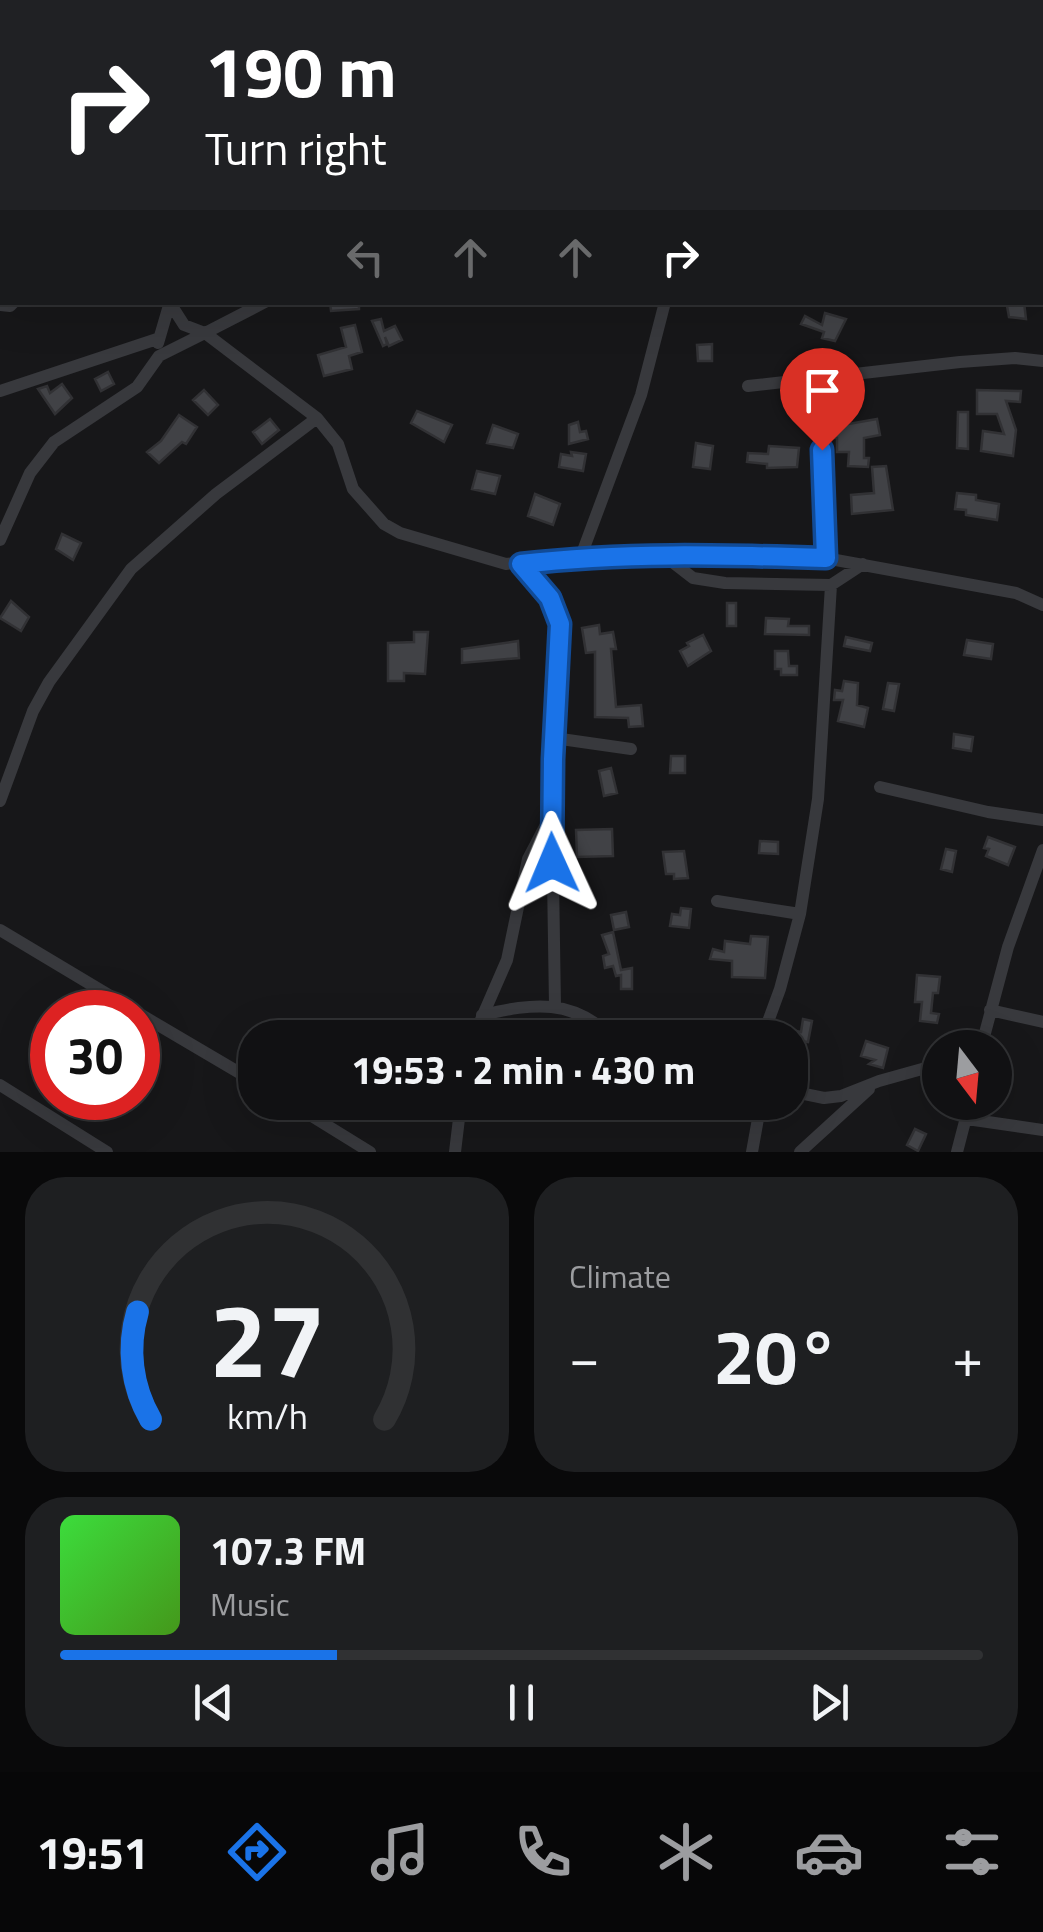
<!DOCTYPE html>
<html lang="en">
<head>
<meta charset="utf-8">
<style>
  body { margin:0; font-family:"Titillium Web",sans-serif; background:#1e1f21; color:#f1f3f6; height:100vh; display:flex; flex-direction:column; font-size:38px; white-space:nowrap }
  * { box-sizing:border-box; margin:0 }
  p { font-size:32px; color:#9c9da0 }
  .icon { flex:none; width:55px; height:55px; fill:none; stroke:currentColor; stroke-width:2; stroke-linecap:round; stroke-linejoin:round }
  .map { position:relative; height:1152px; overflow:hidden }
  .panel { display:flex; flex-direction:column; gap:25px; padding:25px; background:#09090a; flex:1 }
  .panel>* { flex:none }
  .top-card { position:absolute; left:0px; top:0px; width:1045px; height:305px; box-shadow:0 10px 40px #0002,0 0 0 2px #303133; background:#202124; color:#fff; overflow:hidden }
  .needle { width:65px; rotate:164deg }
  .tools { position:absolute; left:922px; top:1030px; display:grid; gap:20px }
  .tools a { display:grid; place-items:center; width:90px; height:90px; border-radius:50%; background:#111113; box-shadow:0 10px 40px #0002,0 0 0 2px #303133; font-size:50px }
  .speed { position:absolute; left:30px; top:990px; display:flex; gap:20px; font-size:50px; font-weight:700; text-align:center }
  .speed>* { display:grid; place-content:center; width:130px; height:130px; border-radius:50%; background:#111113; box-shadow:0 10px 40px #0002,0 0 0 2px #303133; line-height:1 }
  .speed .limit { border:15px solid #d22; background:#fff; color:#111 }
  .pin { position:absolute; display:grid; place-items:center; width:85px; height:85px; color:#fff; margin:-102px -42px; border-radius:50% 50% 50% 0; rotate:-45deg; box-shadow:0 0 10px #0007 }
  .pin .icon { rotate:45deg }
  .me { position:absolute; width:110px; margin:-55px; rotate:359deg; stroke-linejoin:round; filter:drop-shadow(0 0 8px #0008) }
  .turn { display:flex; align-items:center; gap:35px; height:210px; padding:0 40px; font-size:45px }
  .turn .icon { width:130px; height:130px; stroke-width:2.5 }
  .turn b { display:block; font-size:70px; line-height:85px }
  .lanes { display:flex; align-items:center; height:95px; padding:0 40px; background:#0003; justify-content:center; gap:50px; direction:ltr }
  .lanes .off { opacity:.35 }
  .big { font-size:75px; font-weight:700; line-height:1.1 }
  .panel .card { flex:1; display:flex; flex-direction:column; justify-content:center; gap:15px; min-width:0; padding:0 35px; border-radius:40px; background:#1e1f21 }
  .panel .dial { align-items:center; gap:0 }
  .dial svg { height:260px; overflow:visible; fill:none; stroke:#303133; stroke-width:7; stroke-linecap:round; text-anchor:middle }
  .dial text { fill:#f1f3f6; stroke:none }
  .song { display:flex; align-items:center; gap:30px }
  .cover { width:120px; height:120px; border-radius:15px; background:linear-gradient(135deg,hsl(120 70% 55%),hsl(100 70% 35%)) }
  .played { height:10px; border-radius:5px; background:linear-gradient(90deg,#1a73e8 30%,#303133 30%) }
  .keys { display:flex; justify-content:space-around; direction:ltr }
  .heat { display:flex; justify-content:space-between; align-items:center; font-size:55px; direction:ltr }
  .panel .tiles { flex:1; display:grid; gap:25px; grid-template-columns:1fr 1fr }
  .card:last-child { grid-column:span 2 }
  .trip { position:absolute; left:238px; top:1020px; width:570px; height:100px; border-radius:40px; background:#111113; box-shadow:0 10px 40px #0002,0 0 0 2px #303133; font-weight:700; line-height:100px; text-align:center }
  .tabs { display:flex; height:160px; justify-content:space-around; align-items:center; background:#070708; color:#9c9da0 }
  .tabs .icon { width:70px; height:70px }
  .tabs .selected { color:#1a73e8 }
  .tabs b { font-size:45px; color:#f1f3f6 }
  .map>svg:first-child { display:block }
</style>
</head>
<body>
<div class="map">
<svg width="1043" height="1152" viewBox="0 0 1043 1152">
  <rect width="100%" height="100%" fill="#171719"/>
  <path fill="#414246" stroke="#313134" stroke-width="2.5" d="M330 302H359V309L331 311Z
    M1013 302H1024L1026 319 1009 317 1007 306Z
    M825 313 846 319 835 341 822 338 824 332 801 324 805 316 822 325Z
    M381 319 384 331 395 326 402 340 389 346 385 337 387 344 383 346 372 321Z
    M355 325 362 352 349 356 352 369 324 376 318 355 346 347 341 328Z
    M712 344V361H698L697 345Z
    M108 372 114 384 101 391 95 379Z
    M62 384 72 398 55 414 38 389 47 386 50 393Z
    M204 390 218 405 208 415 193 400Z
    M977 390 1021 391 1020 402 1006 401 1016 430 1013 456 981 451 983 431 1004 434 997 414H977Z
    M417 411 452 425 444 442 411 423Z
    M958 412H968V449L957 448Z
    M179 415 197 427 186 444 182 442 159 463 147 452 161 441Z
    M270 419 279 430 262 444 253 432Z
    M877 419 880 435 864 438V458H869L868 467 848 466 849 452H837V438H832L831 427Z
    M578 422 580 432 586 431 588 439 569 444V425Z
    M493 425 518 434 513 448 487 443Z
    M696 443 713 446 710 469 693 467Z
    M769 446 799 448 797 467 767 468V464L747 462 748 453 768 454Z
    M571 452 586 454 583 471 559 467 561 454 572 456Z
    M886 466 893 510 852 514 851 495 874 493 872 467Z
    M477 471 500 476 495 494 472 489Z
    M957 493 976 495V500L999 504 997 520 966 515V510L955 509Z
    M535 494 560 504 553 525 528 516Z
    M62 534 81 543 73 560 56 549Z
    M11 601 29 617 21 631 0 618Z
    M727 603H736V626H727Z
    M766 618 789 619 788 626H809V635L765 634Z
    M599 625 600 634 613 632 616 649H611L616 707 641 705 643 726 629 727 628 718 595 717V652L586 653 582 628Z
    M414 632H428L425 674 404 673V681H388V643L414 642Z
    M703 635 711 651 688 666 680 651 689 646 687 643Z
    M846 637 872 643 870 651 844 646Z
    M967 640 993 644 991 659 964 655Z
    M518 641 519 658 462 663V649Z
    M775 651H788L789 666H797V675H781V669H775Z
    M844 681 858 683 857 705 868 708 864 727 838 721 843 700H834L835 690 842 691Z
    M888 683 899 684 894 711 883 709Z
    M954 734 973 737 971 751 953 748Z
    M671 756H685V773H670Z
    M611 768 617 793 604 796 599 771Z
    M612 829 613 856 577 857 576 830Z
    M988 837 1015 847 1008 865 986 856 989 849 984 848Z
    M760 841 778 842V854L759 853Z
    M946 849 956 851 952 872 941 869Z
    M684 851 688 878 674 879V874H666L663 852Z
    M681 908 691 909 689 928 670 926 672 914 680 915Z
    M626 912 629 927 614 930 611 915Z
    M613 932 621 970 632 968V989H621V975L616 976 613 966 605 968 603 956 609 954 602 935Z
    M751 936 768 937 765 978 732 977V961L710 959 713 949 724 952 725 941 750 944Z
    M917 975 940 977 938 993H933L931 1013 939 1014 937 1023 920 1021 922 1002H915Z
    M803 1019 812 1021 808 1042 794 1040 796 1031 801 1032Z
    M866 1041 888 1048 883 1068 869 1064 875 1060 861 1056Z
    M915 1129 926 1134 918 1151 907 1145Z"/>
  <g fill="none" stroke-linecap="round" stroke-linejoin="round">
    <path stroke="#38393d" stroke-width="12" d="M313 0 319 2
      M694 0 701 2
      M60 2 61 0
      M135 2 136 0
      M254 2 255 0
      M750 2 751 0
      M951 2V0
      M1042 103H1043
      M0 115 2 110
      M1042 273H1043
      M170 303 184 325 205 333 265 302
      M0 305 10 306 14 302
      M158 343 170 302
      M819 377 825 558
      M748 386 960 362 1015 358 1043 361
      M0 391 157 339
      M0 540 30 473 54 442 137 387 159 356 205 333 317 418 338 444 353 489 384 524 400 533 506 564 581 556 662 554 825 558 1016 593 1043 605
      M662 554 693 578 725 583 831 585 863 564
      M581 556 641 395 665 302
      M521 564 550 597 560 624 552 813 555 1006
      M554 738 631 749
      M880 787 988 812 1043 820
      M0 801 33 711 49 682 131 569 216 494 317 418
      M717 901 800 914
      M0 930 137 1012
      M990 1010 1043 1022
      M138 1013 255 1082
      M482 1015C534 1003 572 998 613 1038
      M473 1038 507 960 528 859 551 815
      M762 1038 780 989 800 914 818 799 831 585
      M981 1048 1008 947 1043 850
      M0 1085 107 1152
      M790 1091 824 1098 841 1096 879 1081 940 1064
      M289 1102 370 1152
      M967 1119 1043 1130
      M455 1152 461 1102
      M752 1152 761 1102
      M800 1152 869 1089
      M957 1152 970 1102"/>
  </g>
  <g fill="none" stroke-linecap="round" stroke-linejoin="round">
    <defs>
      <path id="route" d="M552 863 553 759 560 624 550 598 521 564C622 552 723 555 826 558L822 450"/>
    </defs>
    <use href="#route" stroke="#114b97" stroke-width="25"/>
    <use href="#route" stroke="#1a73e8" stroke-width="18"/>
  </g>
</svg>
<div class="tools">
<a><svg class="needle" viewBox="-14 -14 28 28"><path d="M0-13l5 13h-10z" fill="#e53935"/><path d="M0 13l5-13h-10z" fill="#9c9da0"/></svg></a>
</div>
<div class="speed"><div class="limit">30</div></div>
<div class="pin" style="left:822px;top:450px;background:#d93025"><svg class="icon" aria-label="arrive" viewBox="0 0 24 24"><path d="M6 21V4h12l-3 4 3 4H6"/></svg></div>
<svg class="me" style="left:552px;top:863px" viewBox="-20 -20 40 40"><path d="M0-17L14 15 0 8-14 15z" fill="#1a73e8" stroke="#fff" stroke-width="4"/></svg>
<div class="trip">19:53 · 2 min · 430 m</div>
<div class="top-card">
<div class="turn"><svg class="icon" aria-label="right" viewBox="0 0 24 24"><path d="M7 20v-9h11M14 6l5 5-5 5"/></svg><div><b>190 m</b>Turn right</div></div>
<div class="lanes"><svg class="icon off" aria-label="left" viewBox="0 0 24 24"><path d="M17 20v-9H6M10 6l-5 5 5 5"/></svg><svg class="icon off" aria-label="ahead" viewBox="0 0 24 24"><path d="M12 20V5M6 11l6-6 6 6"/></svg><svg class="icon off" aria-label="ahead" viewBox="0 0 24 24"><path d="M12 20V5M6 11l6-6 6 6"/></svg><svg class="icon" aria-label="right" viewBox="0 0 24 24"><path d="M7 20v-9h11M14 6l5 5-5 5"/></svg></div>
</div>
</div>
<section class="panel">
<div class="tiles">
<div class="card dial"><svg viewBox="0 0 100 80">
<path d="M14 69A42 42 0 1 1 86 69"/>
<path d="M14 69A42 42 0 0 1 10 36" stroke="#1a73e8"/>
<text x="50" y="56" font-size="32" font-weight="700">27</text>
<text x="50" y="72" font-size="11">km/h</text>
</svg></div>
<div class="card"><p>Climate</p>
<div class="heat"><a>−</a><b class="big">20°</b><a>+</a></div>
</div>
<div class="card">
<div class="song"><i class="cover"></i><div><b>107.3 FM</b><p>Music</p></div></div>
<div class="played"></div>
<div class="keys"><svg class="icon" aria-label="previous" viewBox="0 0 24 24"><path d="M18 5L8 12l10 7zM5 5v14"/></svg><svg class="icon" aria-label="pause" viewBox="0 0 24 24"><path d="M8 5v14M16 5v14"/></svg><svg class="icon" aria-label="next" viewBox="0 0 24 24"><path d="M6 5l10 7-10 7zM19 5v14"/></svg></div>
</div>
</div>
</section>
<nav class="tabs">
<b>19:51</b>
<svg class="icon selected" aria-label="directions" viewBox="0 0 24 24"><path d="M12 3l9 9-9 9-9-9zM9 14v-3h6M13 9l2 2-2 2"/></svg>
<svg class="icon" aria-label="music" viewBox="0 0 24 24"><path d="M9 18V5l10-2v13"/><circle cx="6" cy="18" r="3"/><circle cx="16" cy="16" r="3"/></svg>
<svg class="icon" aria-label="phone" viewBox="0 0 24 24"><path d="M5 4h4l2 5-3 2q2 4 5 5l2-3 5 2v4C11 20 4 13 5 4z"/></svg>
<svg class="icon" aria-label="climate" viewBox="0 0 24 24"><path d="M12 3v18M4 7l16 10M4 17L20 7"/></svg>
<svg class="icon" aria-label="car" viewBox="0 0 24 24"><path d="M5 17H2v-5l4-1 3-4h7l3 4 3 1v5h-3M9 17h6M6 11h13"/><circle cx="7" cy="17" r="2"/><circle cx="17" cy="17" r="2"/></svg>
<svg class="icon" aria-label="filters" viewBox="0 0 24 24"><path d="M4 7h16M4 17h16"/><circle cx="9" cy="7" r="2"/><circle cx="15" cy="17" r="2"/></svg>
</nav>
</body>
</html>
